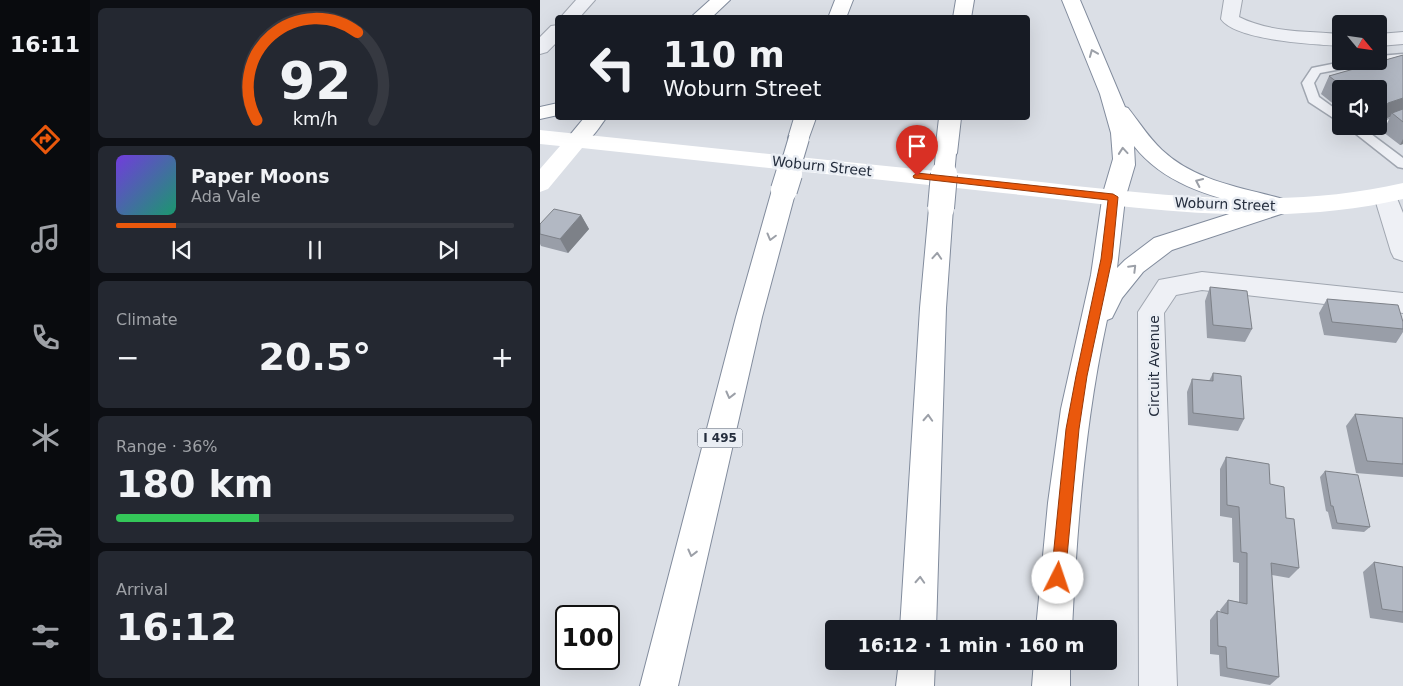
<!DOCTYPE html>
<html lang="en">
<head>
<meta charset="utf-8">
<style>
  body { margin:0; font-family:"DejaVu Sans",sans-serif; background:#242831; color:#f1f3f6; height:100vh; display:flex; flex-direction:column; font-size:19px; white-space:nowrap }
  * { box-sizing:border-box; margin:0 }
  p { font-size:16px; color:#9ea1a6 }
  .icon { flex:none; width:28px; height:28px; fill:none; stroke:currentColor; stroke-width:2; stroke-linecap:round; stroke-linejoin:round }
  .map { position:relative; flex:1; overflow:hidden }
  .details { display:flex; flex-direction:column; gap:8px; padding:8px; background:#0d0f14; width:450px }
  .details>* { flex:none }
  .top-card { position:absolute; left:15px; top:15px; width:475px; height:105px; border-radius:5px; box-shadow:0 5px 20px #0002; background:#171b24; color:#f1f3f6; overflow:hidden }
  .needle { width:32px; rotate:119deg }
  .controls { position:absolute; left:792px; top:15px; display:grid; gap:10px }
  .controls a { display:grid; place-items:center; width:55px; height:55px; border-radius:5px; background:#171b24; box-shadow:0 5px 20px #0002; font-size:25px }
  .speed { position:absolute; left:15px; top:605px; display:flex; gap:10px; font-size:25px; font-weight:700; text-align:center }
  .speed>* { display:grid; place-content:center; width:65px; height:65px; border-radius:50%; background:#171b24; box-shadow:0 5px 20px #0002; line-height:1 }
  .speed .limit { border:2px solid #111; border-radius:8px; background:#fff; color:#111 }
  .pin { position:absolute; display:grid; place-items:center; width:42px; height:42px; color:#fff; margin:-51px -21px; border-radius:50% 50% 50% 0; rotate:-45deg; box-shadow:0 0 5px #0007 }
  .pin .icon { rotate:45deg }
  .me { position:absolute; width:55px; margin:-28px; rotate:4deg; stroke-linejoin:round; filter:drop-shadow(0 0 4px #0008) }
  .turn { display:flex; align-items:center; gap:18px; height:105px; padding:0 25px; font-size:22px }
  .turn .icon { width:65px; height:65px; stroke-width:2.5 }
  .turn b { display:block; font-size:35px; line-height:42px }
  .big { font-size:38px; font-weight:600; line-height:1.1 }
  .details .card { flex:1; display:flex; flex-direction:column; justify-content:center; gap:8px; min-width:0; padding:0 18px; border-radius:8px; background:#242831 }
  .details .dial { align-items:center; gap:0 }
  .dial svg { height:130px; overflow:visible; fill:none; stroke:#363941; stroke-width:7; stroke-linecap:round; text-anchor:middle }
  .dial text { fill:#f1f3f6; stroke:none }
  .song { display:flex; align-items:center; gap:15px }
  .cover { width:60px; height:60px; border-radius:8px; background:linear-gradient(135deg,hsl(260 70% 55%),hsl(160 70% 35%)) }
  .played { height:5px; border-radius:2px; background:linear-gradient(90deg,#ea580c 15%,#363941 15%) }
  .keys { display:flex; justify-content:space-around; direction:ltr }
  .heat { display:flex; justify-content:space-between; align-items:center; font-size:28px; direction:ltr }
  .charge { height:8px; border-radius:4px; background:linear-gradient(90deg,#34c759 36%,#363941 0) }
  .trip { position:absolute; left:285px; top:620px; width:292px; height:50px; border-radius:5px; background:#171b24; box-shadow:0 5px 20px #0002; font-weight:600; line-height:50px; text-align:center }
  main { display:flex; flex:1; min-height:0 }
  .menu { display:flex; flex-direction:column; width:90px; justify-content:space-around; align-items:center; background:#090b0e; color:#9ea1a6 }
  .menu .icon { width:35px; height:35px }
  .menu .on { color:#ea580c }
  .menu b { font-size:22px; color:#f1f3f6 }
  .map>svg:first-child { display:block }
</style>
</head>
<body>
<main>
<nav class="menu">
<b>16:11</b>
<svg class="icon on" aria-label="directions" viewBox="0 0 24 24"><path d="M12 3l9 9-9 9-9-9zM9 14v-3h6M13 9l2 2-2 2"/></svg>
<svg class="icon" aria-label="music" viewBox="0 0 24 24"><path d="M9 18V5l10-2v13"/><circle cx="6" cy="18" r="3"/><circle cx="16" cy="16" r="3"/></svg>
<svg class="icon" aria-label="phone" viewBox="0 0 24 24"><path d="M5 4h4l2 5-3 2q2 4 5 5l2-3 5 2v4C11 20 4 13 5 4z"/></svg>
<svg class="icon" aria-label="climate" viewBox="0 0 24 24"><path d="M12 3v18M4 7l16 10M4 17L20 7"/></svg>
<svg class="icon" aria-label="car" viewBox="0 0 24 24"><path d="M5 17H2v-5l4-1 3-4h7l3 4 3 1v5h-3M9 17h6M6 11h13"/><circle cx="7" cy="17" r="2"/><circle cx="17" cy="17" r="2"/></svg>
<svg class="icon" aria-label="filters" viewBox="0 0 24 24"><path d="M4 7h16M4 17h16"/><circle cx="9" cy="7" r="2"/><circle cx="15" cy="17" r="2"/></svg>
</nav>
<section class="details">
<div class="card dial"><svg viewBox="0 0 100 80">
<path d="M14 69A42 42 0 1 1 86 69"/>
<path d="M14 69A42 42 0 0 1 76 15" stroke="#ea580c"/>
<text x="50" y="56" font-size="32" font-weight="700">92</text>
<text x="50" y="72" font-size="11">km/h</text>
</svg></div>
<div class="card">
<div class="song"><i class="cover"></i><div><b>Paper Moons</b><p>Ada Vale</p></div></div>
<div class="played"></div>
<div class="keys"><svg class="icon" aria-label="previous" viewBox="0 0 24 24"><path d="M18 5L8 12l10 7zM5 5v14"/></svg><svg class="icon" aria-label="pause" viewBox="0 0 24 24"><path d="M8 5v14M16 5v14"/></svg><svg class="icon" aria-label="next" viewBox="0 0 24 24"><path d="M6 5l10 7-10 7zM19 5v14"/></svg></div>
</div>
<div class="card"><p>Climate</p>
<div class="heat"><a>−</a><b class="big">20.5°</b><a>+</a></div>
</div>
<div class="card"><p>Range · 36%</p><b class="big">180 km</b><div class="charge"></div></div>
<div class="card"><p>Arrival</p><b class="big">16:12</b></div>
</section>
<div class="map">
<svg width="863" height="686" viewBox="0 0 863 686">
  <rect width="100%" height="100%" fill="#dbdfe6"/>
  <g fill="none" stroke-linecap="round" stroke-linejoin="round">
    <defs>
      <path id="service" d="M863 54V60L835 61H839V56Z
        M807 61H834L828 64 780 73 774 83 779 97 801 113V123L769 102 762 83 772 68Z
        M863 114V122L831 134 863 158V168L858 167 806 126H820L823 128 839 126V123Z"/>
      <path id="minor" d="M36 0H55L39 18H20Z
        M684 0H702L699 17C731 33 767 31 801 34V46C775 44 696 41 681 19Z
        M18 25V41L7 52 0 54V37L11 26Z
        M863 32V44L839 46V34Z
        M846 188 854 191 863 213V261L854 258 851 252 834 196 838 191Z
        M662 272 863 293V313L662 290 636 295 624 313 637 686H599L598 312 619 280Z"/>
      <path id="motorway" d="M170 0H190L171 18H150Z
        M295 0H313L306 18H288Z
        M416 0H434L431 18H413Z
        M522 0H540L585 107 588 108C599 122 609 138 622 150 656 182 705 188 747 200L751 206 747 212 632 250 603 272 582 298 572 318 567 320C545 422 537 525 532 629H496L508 503 521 409 551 275 563 193 573 159 571 133 560 94ZM594 146C623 183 667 195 711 207L614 238 585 260 577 268 585 199 595 165Z
        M18 103V115L0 119V107Z
        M44 118H66C56 132 46 150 28 146L25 141Z
        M254 118H276L267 143 259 145 251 143 248 138Z
        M399 118H421L417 153 414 158 406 160 398 158 395 153Z
        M244 182 252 185 256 190 222 317 138 686H100L196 317 232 190 236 185Z
        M401 200 409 202 413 208 406 308 396 629H360L380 308 389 208 393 202Z
        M359 661H395L394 686H356Z
        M494 661H530V686H492Z"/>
    </defs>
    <use href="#service" stroke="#a0a6b0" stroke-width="3"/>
    <use href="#minor" stroke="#a0a6b0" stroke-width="2"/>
    <use href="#motorway" stroke="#828c9d" stroke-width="2"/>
    <use href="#service" fill="#eef0f5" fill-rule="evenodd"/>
    <use href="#minor" fill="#eef0f5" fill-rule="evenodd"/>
    <path fill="#fff" fill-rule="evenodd" d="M0 130C152 146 304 162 455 177 590 191 729 214 863 183V199C731 230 595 207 463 193 322 178 182 163 42 148L8 189 0 192V169L20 146 0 144Z"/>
    <use href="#motorway" fill="#fff" fill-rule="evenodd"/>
    <defs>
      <path id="motorway-bridge-far1" d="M248 175 259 138
        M404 175 406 153"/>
      <path id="motorway-bridge" d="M244 190 249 174
        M401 208 404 174"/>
    </defs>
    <use href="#motorway-bridge-far1" stroke="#828c9d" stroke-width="22" stroke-linecap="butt"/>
    <use href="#motorway-bridge" stroke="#828c9d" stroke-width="28" stroke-linecap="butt"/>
    <use href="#motorway-bridge-far1" stroke="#fff" stroke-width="20"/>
    <use href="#motorway-bridge" stroke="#fff" stroke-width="26"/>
  </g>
  <path fill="#999ea8" d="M863 55V144L860 145 843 132 850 117 839 121V89H801V110L781 94 789 76Z
    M41 215 49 229 28 253 1 246 0 244V224Z
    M670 287 712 329 705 342 667 338 665 301Z
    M787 299 863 322V332L856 343 784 335 779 313Z
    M673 373 704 419 698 431 648 425 647 392 652 379 669 381Z
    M815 414 863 418V477L816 473 806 426Z
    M686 457 730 484 746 518 759 568 749 578 732 575 739 677 730 685 680 676 679 655 670 654V620L677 611 681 612 680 610 688 600 699 602V563L693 562 692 518 680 516V469Z
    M785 471 830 527 824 532 792 529 788 512 786 511 780 477Z
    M834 562 863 567V623L830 618 823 572Z"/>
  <path fill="#7d8188" d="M863 98V113H852L850 117 839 121 848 103Z
    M863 139V144L860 145Z
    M41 215 49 229 28 253 20 239Z"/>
  <path fill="#b2b8c3" stroke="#7d8188" d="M863 55V98L848 103 846 106H843L839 103V89H806L789 76Z
    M863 109V122L852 113Z
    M14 209 41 215 20 239 0 234V224Z
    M670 287 707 291 712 329 673 325Z
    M787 299 858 305 863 322V329L792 322Z
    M673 373 701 376 704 419 653 413 652 379 673 381Z
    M815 414 863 418V464L827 461Z
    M686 457 729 464 730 484 744 487 746 518 754 519 759 568 731 563 739 677 687 668 686 647 678 646 677 611 688 614V600L707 604V553L701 552 699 507 687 505Z
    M785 471 818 475 830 527 797 523 793 506H791Z
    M834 562 863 567V612L842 609Z"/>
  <defs><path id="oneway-chevron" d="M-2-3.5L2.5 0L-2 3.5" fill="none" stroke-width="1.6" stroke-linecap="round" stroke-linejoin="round" transform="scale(1.25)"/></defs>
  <g stroke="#9ca0a8">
    <use href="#oneway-chevron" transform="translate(553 53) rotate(-112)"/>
    <use href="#oneway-chevron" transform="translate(583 151) rotate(-95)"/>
    <use href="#oneway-chevron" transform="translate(659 182) rotate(-155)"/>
    <use href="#oneway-chevron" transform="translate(231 237) rotate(105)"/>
    <use href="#oneway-chevron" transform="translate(397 256) rotate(-86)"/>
    <use href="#oneway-chevron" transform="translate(593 268) rotate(-45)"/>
    <use href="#oneway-chevron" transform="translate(190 395) rotate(104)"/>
    <use href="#oneway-chevron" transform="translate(388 418) rotate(-87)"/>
    <use href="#oneway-chevron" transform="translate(152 553) rotate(104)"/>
    <use href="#oneway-chevron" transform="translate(380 580) rotate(-87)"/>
  </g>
  <path fill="#ea580c" stroke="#983908" d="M377 173 573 194 578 197 572 259 547 376 539 429 525 578 523 582 518 584 513 582 511 578 526 429 536 376 561 259 568 200 374 178 373 176Z"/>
  <g text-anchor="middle" stroke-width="5" stroke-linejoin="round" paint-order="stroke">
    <rect fill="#eaeef4" stroke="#5f6774" stroke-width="1" x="157.5" y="428.5" width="45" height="19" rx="4"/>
    <g font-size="12" font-weight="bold" fill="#242d3d">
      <text x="180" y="442">I 495</text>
    </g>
    <g font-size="14" fill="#242d3d" stroke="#eaeef4">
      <text transform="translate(282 166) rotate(6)" y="5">Woburn Street</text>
      <text transform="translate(685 204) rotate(2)" y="5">Woburn Street</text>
      <text transform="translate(614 366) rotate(-90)" y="5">Circuit Avenue</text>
    </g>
  </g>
</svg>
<div class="controls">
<a><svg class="needle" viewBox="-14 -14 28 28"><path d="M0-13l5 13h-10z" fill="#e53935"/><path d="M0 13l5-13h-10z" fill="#9ea1a6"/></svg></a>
<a><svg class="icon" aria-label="sound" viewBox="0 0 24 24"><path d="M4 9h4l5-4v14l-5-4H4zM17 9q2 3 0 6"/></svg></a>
</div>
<div class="speed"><div class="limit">100</div></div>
<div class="pin" style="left:377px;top:176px;background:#d93025"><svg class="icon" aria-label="arrive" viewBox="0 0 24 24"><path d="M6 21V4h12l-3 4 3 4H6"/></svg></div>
<svg class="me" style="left:518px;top:578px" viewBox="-20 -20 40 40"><circle r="19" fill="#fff"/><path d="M0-13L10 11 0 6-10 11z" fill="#ea580c"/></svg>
<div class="trip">16:12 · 1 min · 160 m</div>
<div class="top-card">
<div class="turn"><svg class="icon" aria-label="left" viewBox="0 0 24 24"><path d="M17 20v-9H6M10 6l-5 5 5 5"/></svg><div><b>110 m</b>Woburn Street</div></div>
</div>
</div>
</main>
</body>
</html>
